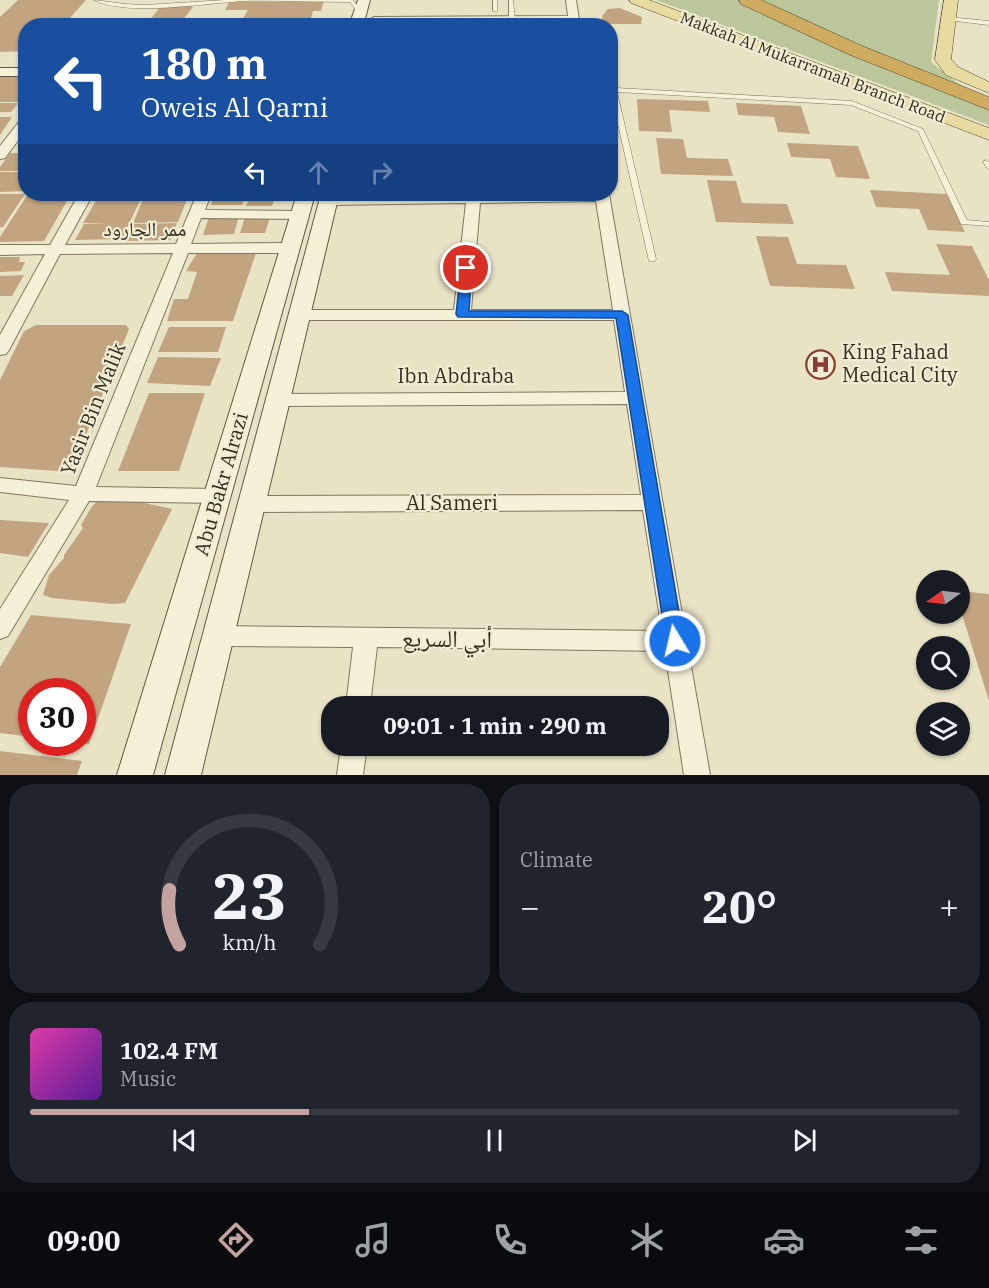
<!DOCTYPE html>
<html lang="en">
<head>
<meta charset="utf-8">
<style>
  body { margin:0; font-family:"IBM Plex Serif","Noto Naskh Arabic",serif; background:#20242c; color:#f1f3f6; height:100vh; display:flex; flex-direction:column; font-size:22px; white-space:nowrap }
  * { box-sizing:border-box; margin:0 }
  p { font-size:20px; color:#9ea1a6 }
  .icon { flex:none; width:33px; height:33px; fill:none; stroke:currentColor; stroke-width:2; stroke-linecap:round; stroke-linejoin:round }
  .map { position:relative; height:775px; overflow:hidden }
  .sheet { display:flex; flex-direction:column; gap:9px; padding:9px; background:#0d0f14; flex:1 }
  .sheet>* { flex:none }
  .top-card { position:absolute; left:18px; top:18px; width:600px; height:183px; border-radius:24px; box-shadow:0 2px 4px #0004; background:#1a4fa0; color:#fff; overflow:hidden }
  .needle { width:39px; rotate:256deg }
  .fabs { position:absolute; left:916px; top:570px; display:grid; gap:12px }
  .fabs a { display:grid; place-items:center; width:54px; height:54px; border-radius:50%; background:#171b24; box-shadow:0 2px 4px #0004; font-size:30px }
  .speed { position:absolute; left:18px; top:678px; display:flex; gap:12px; font-size:30px; font-weight:700; text-align:center }
  .speed>* { display:grid; place-content:center; width:78px; height:78px; border-radius:50%; background:#171b24; box-shadow:0 2px 4px #0004; line-height:1 }
  .speed .limit { border:9px solid #d22; background:#fff; color:#111 }
  .pin { position:absolute; display:grid; place-items:center; width:51px; height:51px; color:#fff; margin:-26px; border:3px solid #fff; border-radius:50%; box-shadow:0 2px 6px #0007 }
  .me { position:absolute; width:66px; margin:-33px; rotate:351deg; stroke-linejoin:round; filter:drop-shadow(0 0 4px #0008) }
  .turn { display:flex; align-items:center; gap:21px; height:126px; padding:0 24px; font-size:27px }
  .turn .icon { width:78px; height:78px; stroke-width:2.5 }
  .turn b { display:block; font-size:42px; line-height:51px }
  .lanes { display:flex; align-items:center; height:57px; padding:0 24px; background:#0003; justify-content:center; gap:30px; direction:ltr }
  .lanes .off { opacity:.35 }
  .big { font-size:45px; font-weight:800; line-height:1.1 }
  .sheet .widget { flex:1; display:flex; flex-direction:column; justify-content:center; gap:9px; min-width:0; padding:0 21px; border-radius:24px; background:#20242c }
  .sheet .dial { align-items:center; gap:0 }
  .dial svg { height:156px; overflow:visible; fill:none; stroke:#363941; stroke-width:7; stroke-linecap:round; text-anchor:middle }
  .dial text { fill:#f1f3f6; stroke:none }
  .song { display:flex; align-items:center; gap:18px }
  .cover { width:72px; height:72px; border-radius:9px; background:linear-gradient(135deg,hsl(320 70% 55%),hsl(270 70% 35%)) }
  .played { height:6px; border-radius:3px; background:linear-gradient(90deg,#c3a29f 30%,#363941 30%) }
  .keys { display:flex; justify-content:space-around; direction:ltr }
  .heat { display:flex; justify-content:space-between; align-items:center; font-size:33px; direction:ltr }
  .sheet .tiles { flex:1; display:grid; gap:9px; grid-template-columns:1fr 1fr }
  .widget:last-child { grid-column:span 2 }
  .trip { position:absolute; left:321px; top:696px; width:348px; height:60px; border-radius:24px; background:#171b24; box-shadow:0 2px 4px #0004; font-weight:800; line-height:60px; text-align:center }
  .dock { display:flex; height:96px; justify-content:space-around; align-items:center; background:#090b0e; color:#9ea1a6 }
  .dock .icon { width:42px; height:42px }
  .dock .on { color:#c3a29f }
  .dock b { font-size:27px; color:#f1f3f6 }
  .map>svg:first-child { display:block }
</style>
</head>
<body>
<div class="map">
<svg width="989" height="775" viewBox="0 0 989 775">
  <rect width="100%" height="100%" fill="#e9e3c6"/>
  <path fill="#bcc69b" d="M656 0H939L931 62 989 108V125Z"/>
  <path fill="#c3a480" d="M18 0H86L63 26H26V51L0 52V17Z
    M324 1 321 11H313L309 26H238L248 10H225L229 2Z
    M183 4 193 7 182 21H190L194 26H124L135 21H149L161 6Z
    M620 8 642 17 641 24H603L602 16 608 9Z
    M0 76H26V92L18 102H0Z
    M637 99 708 101 710 112 669 110 672 132 639 131Z
    M0 103H18L11 112H0Z
    M736 103 801 106 810 134 778 132 774 117 738 115Z
    M0 117H12L0 135Z
    M656 138 683 139 687 158 728 159 733 176 661 174Z
    M787 143 858 146 870 179 836 177 830 159 791 157Z
    M10 153H26V171H0V167Z
    M0 172H26V191L0 192Z
    M707 180 736 181 742 203 787 204 794 224 716 222Z
    M870 190 947 194 965 232 928 230 919 209 876 207Z
    M0 194H25L3 227H0Z
    M28 194H71L44 241 0 242V237Z
    M100 194H143L122 239 75 240 84 224H108L83 223Z
    M145 194H189L178 222 133 223Z
    M215 194H246L242 205H211Z
    M251 194H276L272 206H246Z
    M239 216 234 234 203 235 209 217Z
    M245 217H270L265 233H240Z
    M177 223 170 240 123 241 132 224Z
    M756 236 788 237 797 264 846 265 855 289 770 286Z
    M936 244 972 246 989 280V296L892 291 885 272 950 275Z
    M197 253H256L233 321H167L174 299H188L197 272 186 271Z
    M0 257H20L19 262H25L21 271 0 272Z
    M24 275 12 296H0V276Z
    M36 325H126L129 329 71 472 0 467V380L24 331Z
    M169 327H226L218 352H158Z
    M158 357 221 358 210 386 147 383Z
    M149 393H205L179 471H118Z
    M109 500H131L172 509 125 603 113 604 52 598 43 595 49 575 64 558V555L83 528 81 525 91 508 97 501Z
    M0 520 49 523 28 557 0 553Z
    M960 591 989 594V701L960 608Z
    M31 615 131 624 89 744 82 743V692H32V737L0 733V667Z
    M0 751 82 761 77 775H0Z"/>
  <g fill="none" stroke-linecap="round" stroke-linejoin="round">
    <defs>
      <path id="lane" d="M94 0 125 4 145 5 225 0H353L362 12 358 13 350 2C314 2 279 0 244 1 205 3 127 17 94 0Z
        M493 0H497V12L493 11Z
        M509 0H513L515 20 512 22 509 20Z
        M948 17 989 21V25L946 20V18Z
        M610 72 613 74 616 88 852 101 923 129 967 220 989 222V226L961 224 918 131 851 105 617 92 656 259 655 261H649L610 89Z
        M986 160 989 162V169L987 168 983 162Z"/>
      <path id="street" d="M566 0H576L580 26H570L569 22 374 23 369 20 374 17 568 16Z
        M26 117V130L5 158 0 159V146L22 118Z
        M79 194H93L65 245 176 244 197 194H211L205 210 300 211 307 215 300 219 201 218 191 244 290 243 298 248 290 253H188L96 487 217 489 224 491 227 496 224 501 217 503 89 501 8 636 0 639V609L69 500 0 492V478L76 486 173 253 60 254 9 350 6 354 0 355V335L45 254 0 255V245H50Z
        M609 194 710 775H684L665 651 377 647 370 706H346L353 647 220 646 212 643 208 636 212 629 220 626 662 631 643 510 251 512 244 509 241 504 244 499 251 496 641 495 627 404 277 406 271 404 268 400 271 396 277 394 625 392 614 320H300L292 315 300 310H454L466 203 328 205 323 204 321 201 323 198ZM596 201 613 310H471L480 203Z
        M341 746H367L363 775H337Z"/>
      <path id="secondary" d="M358 0H370L363 26H349Z
        M0 68H26V76H0Z
        M297 194H315L153 775H117Z
        M321 194H339L201 775H165Z"/>
      <path id="primary" d="M629 0H649L989 128V140L631 3Z
        M944 0H958L951 59 958 67 989 82V93L946 75 935 60Z"/>
      <path id="highway" d="M739 0H761L862 46 989 97V110L848 54 741 4Z"/>
    </defs>
    <use href="#lane" stroke="#82765e" stroke-width="1"/>
    <use href="#street" stroke="#82765e" stroke-width="2"/>
    <use href="#secondary" stroke="#645741" stroke-width="2"/>
    <use href="#primary" stroke="#514431" stroke-width="1"/>
    <use href="#highway" stroke="#514431" stroke-width="1"/>
    <use href="#lane" fill="#f5f0d8" fill-rule="evenodd"/>
    <use href="#street" fill="#f5f0d8" fill-rule="evenodd"/>
    <use href="#secondary" fill="#f5f0d8" fill-rule="evenodd"/>
    <use href="#primary" fill="#e8dba2" fill-rule="evenodd"/>
    <use href="#highway" fill="#cfac60" fill-rule="evenodd"/>
  </g>
  <path fill="#1a73e8" stroke="#114b97" stroke-width="1.5" d="M466 265 472 268 469 311H622L628 315 684 641 682 647 675 649 669 647 666 641 616 318 458 317 456 314 461 268Z"/>
  <defs>
    <symbol id="hospital-ring" viewBox="-11 -11 22 22"><circle r="9.5" fill="#f1edd4" stroke="#8b3e34" stroke-width="1.5"/><path d="M-5-5h3v3.5h4V-5h3V5h-3V1.5h-4V5h-3Z" fill="#8b3e34"/></symbol>
  </defs>
  <g fill-rule="evenodd">
    <use href="#hospital-ring" x="804" y="348" width="33" height="33"/>
  </g>
  <g text-anchor="middle" stroke-width="4.5" stroke-linejoin="round" paint-order="stroke">
    <g font-size="16" fill="#342c20" stroke="#f1edd4">
      <text transform="translate(813 67) rotate(21)" y="6">Makkah Al Mukarramah Branch Road</text>
    </g>
    <g font-size="20" fill="#342c20" stroke="#f1edd4">
      <text x="145" y="236">ممر الجارود</text>
      <text x="456" y="383">Ibn Abdraba</text>
      <text transform="translate(93 409) rotate(-68)" y="7">Yasir Bin Malik</text>
      <text transform="translate(221 484) rotate(-74)" y="7">Abu Bakr Alrazi</text>
      <text x="452" y="510">Al Sameri</text>
    </g>
    <g font-size="20" fill="#342c20" stroke="#f1edd4" text-anchor="start">
      <text x="842" y="359">King Fahad<tspan x="842" dy="23">Medical City</tspan></text>
    </g>
    <g font-size="24" fill="#342c20" stroke="#f1edd4">
      <text transform="translate(447 639) rotate(1)" y="8">أبي السريع</text>
    </g>
  </g>
</svg>
<div class="fabs">
<a><svg class="needle" viewBox="-14 -14 28 28"><path d="M0-13l5 13h-10z" fill="#e53935"/><path d="M0 13l5-13h-10z" fill="#9ea1a6"/></svg></a>
<a><svg class="icon" aria-label="search" viewBox="0 0 24 24"><circle cx="10" cy="10" r="6"/><path d="M15 15l6 6"/></svg></a>
<a><svg class="icon" aria-label="layers" viewBox="0 0 24 24"><path d="M12 4l9 5-9 5-9-5zM3 14l9 5 9-5"/></svg></a>
</div>
<div class="speed"><div class="limit">30</div></div>
<div class="pin" style="left:466px;top:268px;background:#d93025"><svg class="icon" aria-label="arrive" viewBox="0 0 24 24"><path d="M6 21V4h12l-3 4 3 4H6"/></svg></div>
<svg class="me" style="left:675px;top:641px" viewBox="-20 -20 40 40"><circle r="17" fill="#1a73e8" stroke="#fff" stroke-width="3"/><path d="M0-11L8 9 0 5-8 9z" fill="#fff"/></svg>
<div class="trip">09:01 · 1 min · 290 m</div>
<div class="top-card">
<div class="turn"><svg class="icon" aria-label="left" viewBox="0 0 24 24"><path d="M17 20v-9H6M10 6l-5 5 5 5"/></svg><div><b>180 m</b>Oweis Al Qarni</div></div>
<div class="lanes"><svg class="icon" aria-label="left" viewBox="0 0 24 24"><path d="M17 20v-9H6M10 6l-5 5 5 5"/></svg><svg class="icon off" aria-label="ahead" viewBox="0 0 24 24"><path d="M12 20V5M6 11l6-6 6 6"/></svg><svg class="icon off" aria-label="right" viewBox="0 0 24 24"><path d="M7 20v-9h11M14 6l5 5-5 5"/></svg></div>
</div>
</div>
<section class="sheet">
<div class="tiles">
<div class="widget dial"><svg viewBox="0 0 100 80">
<path d="M14 69A42 42 0 1 1 86 69"/>
<path d="M14 69A42 42 0 0 1 9 41" stroke="#c3a29f"/>
<text x="50" y="56" font-size="32" font-weight="700">23</text>
<text x="50" y="72" font-size="11">km/h</text>
</svg></div>
<div class="widget"><p>Climate</p>
<div class="heat"><a>−</a><b class="big">20°</b><a>+</a></div>
</div>
<div class="widget">
<div class="song"><i class="cover"></i><div><b>102.4 FM</b><p>Music</p></div></div>
<div class="played"></div>
<div class="keys"><svg class="icon" aria-label="previous" viewBox="0 0 24 24"><path d="M18 5L8 12l10 7zM5 5v14"/></svg><svg class="icon" aria-label="pause" viewBox="0 0 24 24"><path d="M8 5v14M16 5v14"/></svg><svg class="icon" aria-label="next" viewBox="0 0 24 24"><path d="M6 5l10 7-10 7zM19 5v14"/></svg></div>
</div>
</div>
</section>
<nav class="dock">
<b>09:00</b>
<svg class="icon on" aria-label="directions" viewBox="0 0 24 24"><path d="M12 3l9 9-9 9-9-9zM9 14v-3h6M13 9l2 2-2 2"/></svg>
<svg class="icon" aria-label="music" viewBox="0 0 24 24"><path d="M9 18V5l10-2v13"/><circle cx="6" cy="18" r="3"/><circle cx="16" cy="16" r="3"/></svg>
<svg class="icon" aria-label="phone" viewBox="0 0 24 24"><path d="M5 4h4l2 5-3 2q2 4 5 5l2-3 5 2v4C11 20 4 13 5 4z"/></svg>
<svg class="icon" aria-label="climate" viewBox="0 0 24 24"><path d="M12 3v18M4 7l16 10M4 17L20 7"/></svg>
<svg class="icon" aria-label="car" viewBox="0 0 24 24"><path d="M5 17H2v-5l4-1 3-4h7l3 4 3 1v5h-3M9 17h6M6 11h13"/><circle cx="7" cy="17" r="2"/><circle cx="17" cy="17" r="2"/></svg>
<svg class="icon" aria-label="filters" viewBox="0 0 24 24"><path d="M4 7h16M4 17h16"/><circle cx="9" cy="7" r="2"/><circle cx="15" cy="17" r="2"/></svg>
</nav>
</body>
</html>
